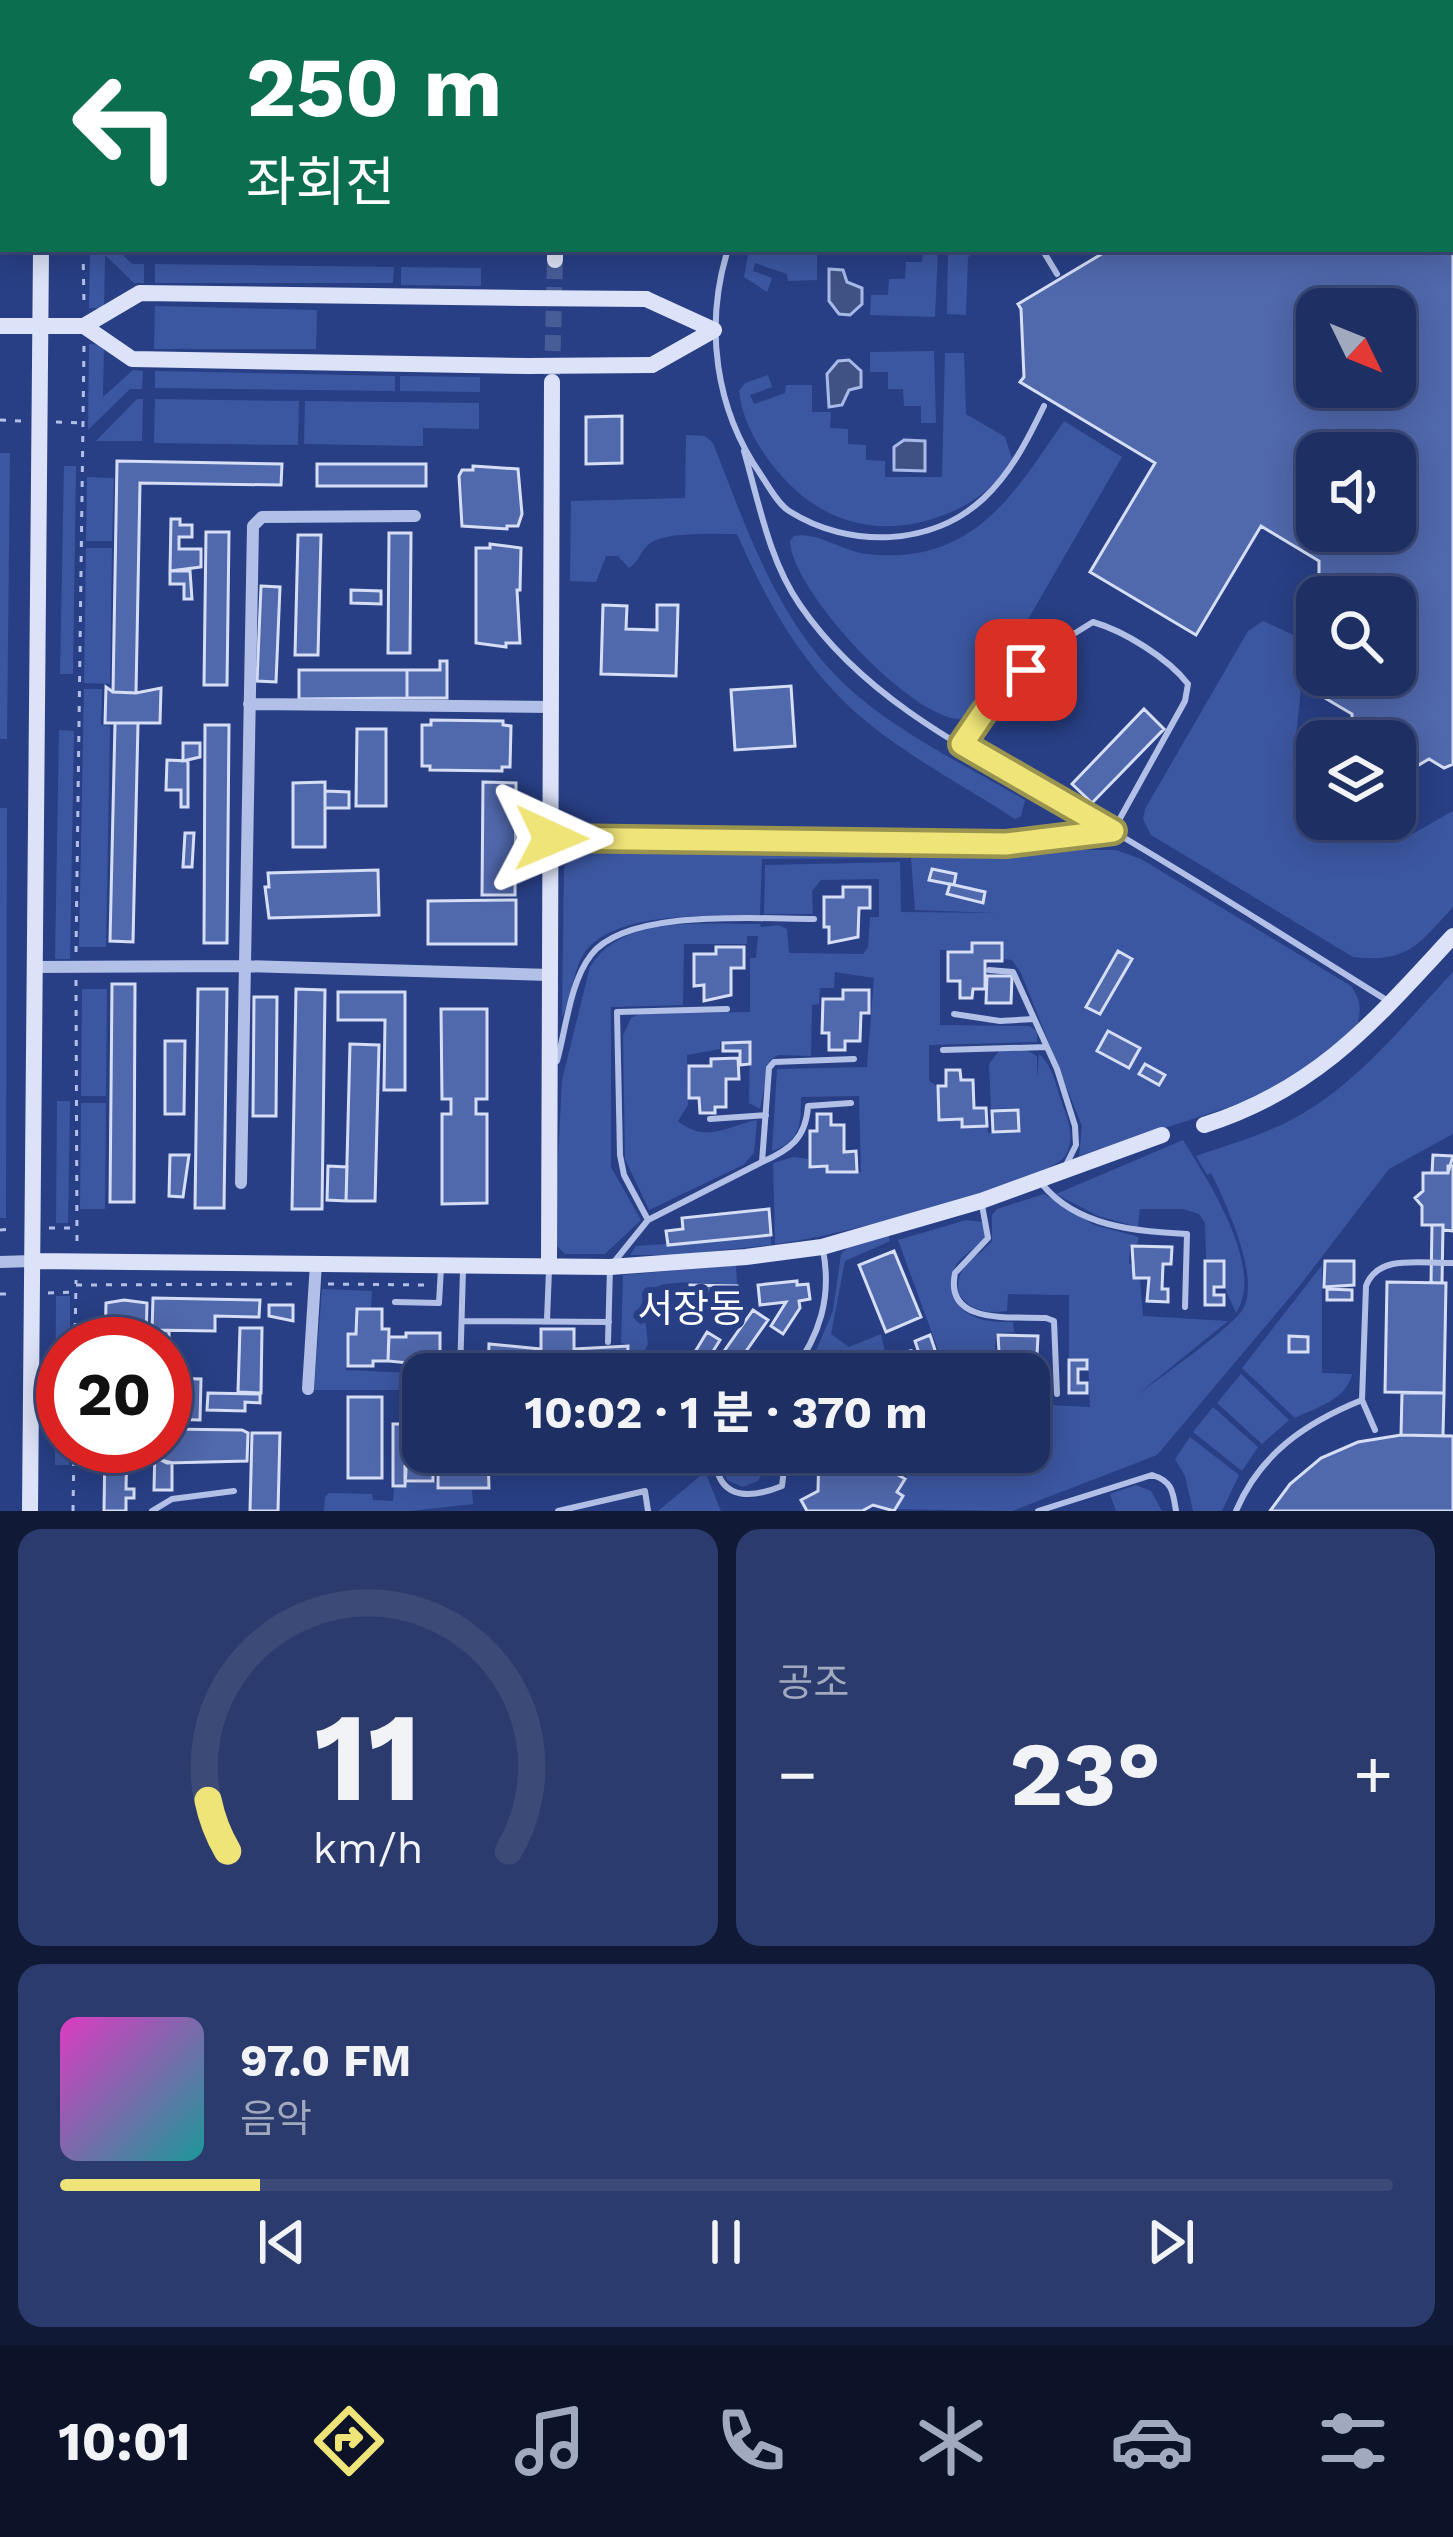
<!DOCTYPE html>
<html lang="ko">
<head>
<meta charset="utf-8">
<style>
  body { margin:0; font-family:"Work Sans","Noto Sans KR",sans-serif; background:#2b3b6d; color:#f1f3f6; height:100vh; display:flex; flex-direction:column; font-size:45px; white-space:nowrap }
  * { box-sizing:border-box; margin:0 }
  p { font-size:39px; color:#a1a9bf }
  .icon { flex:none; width:66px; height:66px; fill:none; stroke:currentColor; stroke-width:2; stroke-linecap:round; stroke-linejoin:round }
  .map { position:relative; height:1511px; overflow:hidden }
  .side { display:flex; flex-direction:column; gap:18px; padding:18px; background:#101a37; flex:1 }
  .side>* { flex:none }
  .hud { position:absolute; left:0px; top:0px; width:1455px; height:252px; box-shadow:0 6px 30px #0003,0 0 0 3px #3c4a78; background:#0b6e4f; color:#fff; overflow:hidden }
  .needle { width:78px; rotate:133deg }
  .controls { position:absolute; left:1296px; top:288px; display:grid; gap:24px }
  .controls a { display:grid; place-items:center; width:120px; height:120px; border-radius:24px; background:#1e2f64; box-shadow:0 6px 30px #0003,0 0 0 3px #3c4a78; font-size:60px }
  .speed { position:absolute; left:36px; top:1317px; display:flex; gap:24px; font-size:60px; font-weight:700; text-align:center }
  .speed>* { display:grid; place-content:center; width:156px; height:156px; border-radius:50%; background:#1e2f64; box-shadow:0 6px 30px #0003,0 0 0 3px #3c4a78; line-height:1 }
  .speed .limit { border:18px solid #d22; background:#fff; color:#111 }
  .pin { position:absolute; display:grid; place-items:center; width:102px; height:102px; color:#fff; margin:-51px; border-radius:24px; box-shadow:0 6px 18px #0006 }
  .me { position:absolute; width:132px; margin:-66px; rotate:91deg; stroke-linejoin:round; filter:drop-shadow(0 0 9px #0008) }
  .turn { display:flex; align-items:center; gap:42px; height:252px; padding:0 48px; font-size:54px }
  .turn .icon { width:156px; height:156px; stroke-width:2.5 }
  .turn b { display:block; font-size:84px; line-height:102px }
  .big { font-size:90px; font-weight:700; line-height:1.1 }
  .side .card { flex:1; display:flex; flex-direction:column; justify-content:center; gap:18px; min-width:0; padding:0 42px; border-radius:24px; background:#2b3b6d }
  .side .dial { align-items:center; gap:0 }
  .dial svg { height:312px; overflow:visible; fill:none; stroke:#3c4a78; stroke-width:7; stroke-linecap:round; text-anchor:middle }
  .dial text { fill:#f1f3f6; stroke:none }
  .song { display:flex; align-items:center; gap:36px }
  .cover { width:144px; height:144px; border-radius:18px; background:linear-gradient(135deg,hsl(310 70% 55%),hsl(180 70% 35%)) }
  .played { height:12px; border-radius:6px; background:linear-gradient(90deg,#efe478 15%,#3c4a78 15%) }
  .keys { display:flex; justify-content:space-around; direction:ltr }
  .heat { display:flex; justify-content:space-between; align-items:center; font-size:66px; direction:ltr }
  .side .tiles { flex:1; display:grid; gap:18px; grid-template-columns:1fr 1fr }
  .card:last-child { grid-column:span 2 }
  .trip { position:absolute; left:402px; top:1353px; width:648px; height:120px; border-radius:24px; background:#1e2f64; box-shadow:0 6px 30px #0003,0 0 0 3px #3c4a78; font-weight:700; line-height:120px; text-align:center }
  .dock { display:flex; height:192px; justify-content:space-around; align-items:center; background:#0c1328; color:#a1a9bf }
  .dock .icon { width:84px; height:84px }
  .dock .current { color:#efe478 }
  .dock b { font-size:54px; color:#f1f3f6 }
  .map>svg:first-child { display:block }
</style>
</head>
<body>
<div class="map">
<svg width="1453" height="1511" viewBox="0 0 1453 1511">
  <rect width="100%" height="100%" fill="#283f85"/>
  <path fill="#3c57a1" d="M90 249H117L132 264H144V283H134L105 255 104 308H89Z
    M749 249H835V253H817V280L788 281 787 274 755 263 753 271 772 278 767 292 744 277Z
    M923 249H938L935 317 870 315 871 295H888L889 279H905L906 262H922Z
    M948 249H982L968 257 966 315 947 314Z
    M155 264 394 267 393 283H155Z
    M401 267 481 268V286L401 285Z
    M155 306 317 310 316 349H154Z
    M89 344 104 345 103 397 133 370 143 371 142 389H130L88 430Z
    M934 351 936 423H921V406H904L903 389H888V372H870V352Z
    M945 353H964L966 414 1005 437 1012 458C997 487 972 505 941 516 876 540 817 521 774 467 757 446 742 419 739 391L745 383 768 375 772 387 750 395 754 404 785 393 786 385H812V412H831L830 428 848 429V444L866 445V460L885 461V477H942Z
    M155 371 395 376V391L155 388Z
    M400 376 480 377V392L400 391Z
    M137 399H143L142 441H96Z
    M155 399 299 401 298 445 154 443Z
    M305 401 479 403V429L423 428V446L304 444Z
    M1064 421 1122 457 980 702 960 719C910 718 792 591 790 541L794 536C816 531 843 551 866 554 972 566 1012 497 1064 421Z
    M686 435 705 436 713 443C749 535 781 632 859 697 908 738 970 768 1025 800L1021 816 1015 819C966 787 912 759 867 722 806 672 768 605 737 534 716 534 662 531 648 545 639 553 640 561 629 568L618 556H606L596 582 570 581 571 501 685 498Z
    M0 453H10L7 739H0Z
    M64 466H76L73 674H60Z
    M87 477 114 478 112 541H86Z
    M86 548H112L110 684 84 683Z
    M1263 621 1302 639 1305 647 1293 768 1317 783V819H1377L1407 837 1453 811V907C1418 945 1408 963 1353 957L1151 835 1143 819 1145 809 1248 631Z
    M84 689H102L101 725 110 726 106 947H79Z
    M59 730 74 731 70 959H55Z
    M0 808H7L6 1218H0Z
    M657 846 1116 850 1141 859 1351 986C1361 1000 1362 1011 1356 1028L1272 1093 1079 1156 1082 1126 1021 973 1012 960 1003 959V942H972L971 950H940V1025L1029 1026 1037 1031V1042L929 1045V1081L937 1086 938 1121H960L961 1128 987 1127 988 1133H1020L1019 1108 991 1109 989 1064 999 1051H1028L1037 1056V1079L1039 1054C1053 1066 1056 1086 1062 1103 1068 1120 1076 1139 1065 1156 1046 1184 817 1241 775 1244L773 1163 794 1157 808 1159 809 1168H825L826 1174 861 1172 859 1096 801 1097C801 1123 801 1142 772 1151L777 1069 867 1067 874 978 835 972 834 988H820L819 1004 812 1005 811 1056 778 1055 770 1060 760 1109 749 1103 750 1041 720 1042V1049L687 1055 688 1105 678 1121C705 1144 728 1126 757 1120L754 1153 743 1165 649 1210 625 1159 623 1036 631 1018 639 1014 750 1012V958H756L758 936H747V944H684L683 1005 611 1007V1167L641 1220 605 1254H565L555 1244 554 1237 562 1080 590 967C622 913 707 925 760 924L761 927 778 925 787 929 789 953 863 954 868 947 870 917H879V879L821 880 812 891 813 914H764L765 865 900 862 901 912 996 913 915 910 911 858 762 859 760 915C715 916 610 910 583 955 572 974 572 998 562 1017L564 867 575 853 584 850Z
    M1453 972V1134L1389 1169 1301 1284 1157 1455 1012 1511 895 1509 903 1496 898 1492 921 1452H1029V1404L1090 1407 1088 1359 1069 1358V1295L1008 1294 1007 1311C987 1314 970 1311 959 1294 953 1266 977 1259 992 1241V1215L997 1209 1044 1194 1094 1225 1139 1237 1137 1244H1130L1129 1264 1133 1265V1279H1140L1143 1316 1228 1321 1132 1399C1155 1381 1232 1328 1243 1309 1261 1278 1226 1203 1211 1173L1207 1175 1196 1156C1228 1145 1263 1135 1293 1119 1357 1085 1404 1024 1453 972Z
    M82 989H107L106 1096H81Z
    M57 1101H70L68 1223H56Z
    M81 1103H106L105 1209H80Z
    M1183 1140C1207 1179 1266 1268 1236 1313L1225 1288V1260L1206 1259 1205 1223 1199 1214 1183 1209H1140L1138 1227 1098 1216 1056 1194Z
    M966 1220 982 1222 986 1234C979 1247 968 1251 959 1261 943 1281 952 1308 975 1317 986 1322 1001 1322 1013 1322L1014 1332 996 1333 995 1353H984L980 1358 982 1371 1004 1374H947L898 1240Z
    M888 1234 890 1241 845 1261 831 1334 849 1347 881 1334 887 1361 879 1374H816L811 1362 833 1311 841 1254 847 1248Z
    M771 1237V1245L676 1255H630L636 1246Z
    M736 1265 737 1285C708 1284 667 1277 642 1293L648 1344 640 1361V1374H626V1344L621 1343 623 1275Z
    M1322 1265V1373L1352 1374C1346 1400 1317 1407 1295 1418L1242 1368Z
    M322 1289 372 1291 371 1308H356L355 1332 347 1333 346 1370 410 1373 415 1390H314Z
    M56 1296H70V1344H63V1446H69V1465H55Z
    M1241 1374 1289 1420 1262 1444 1217 1403Z
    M1213 1407 1258 1447 1242 1471 1193 1432Z
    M1190 1437 1239 1475 1222 1511H1193L1185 1476 1175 1459Z
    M730 1452H763L764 1469 758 1481 742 1487 727 1480 722 1465Z
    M705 1472 721 1511H658Z
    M436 1482 437 1490H472L473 1504 410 1511H324L325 1497 329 1493 372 1494 373 1500 393 1501 394 1488 406 1487 407 1483Z
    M1136 1485 1151 1491 1162 1511H1116L1110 1494Z"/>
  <path fill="#405184" stroke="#a7b9e8" stroke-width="3" d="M829 269 843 270 847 282 862 288V304L850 315 839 314 829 301Z
    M849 360 861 371V387L849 390 842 405 829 407 827 374 838 361Z
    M904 440 925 441V471L894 470V447Z"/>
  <path fill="#5068ac" stroke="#d6def6" stroke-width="3" fill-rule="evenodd" d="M1323 0H1453V764L1444 768 1429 759 1400 776 1395 773V741H1352V714L1318 694V675H1395V597H1319V561L1261 526 1196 635 1090 572 1155 463 1020 382 1024 377 1021 309 1018 304 1110 249H1452V3ZM1317 309H1395V387H1317ZM1317 453H1395V531H1317Z
    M622 416V463L586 464V417Z
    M117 461 282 464 281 485 140 483 136 693 113 692Z
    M317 464H426V486H317Z
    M473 466 518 469 522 514 518 526H507V529L462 526 459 476 462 470H473Z
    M171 519H180V525H192V537H179V549H201V567L170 571Z
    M206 532H229L227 685H204Z
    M389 533H411L410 653H388Z
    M298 535H321L318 655H295Z
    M490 544 521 548 520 590H517L520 643H506V647L476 643V548H490Z
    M170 571H190L192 599H184V584H170Z
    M261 586 280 587 276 682 257 681Z
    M351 590 381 591V604L351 603Z
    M603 605 627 606 626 629 657 630V605H678L676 676 601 674Z
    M440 661H447V698H407V670H440Z
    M299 670H407V698L299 699Z
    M791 686 795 746 735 750 731 690Z
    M106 687 113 692 136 693 161 688 160 723H105Z
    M1144 709 1164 729 1092 803 1072 784Z
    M431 720 503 721V725L511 726 510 767H502V771L430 770V766H422V725H431Z
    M115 723H138L133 942 110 941Z
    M205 725H229L227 943H204Z
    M357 729H386V806H356Z
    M183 743H200V757L183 761Z
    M167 760 188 761V807H181V790H166Z
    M325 782V847H293V783Z
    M483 782 516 783 515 895H482Z
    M325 791 349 792V808H325Z
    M185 833H194L192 867H183Z
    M932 869 956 874 954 885 929 880Z
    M378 870 379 915 269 918 265 887H269L268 873Z
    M950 884 985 892 983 903 947 894Z
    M843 887H870V908H859L858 937 829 943V927H824V897H843Z
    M516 900V944H428V901Z
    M972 943H1002V961H985V989H973L972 998H960V981H948V952H972Z
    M716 947H744V968H731V995L704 1001V985L694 986V954H716Z
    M1118 951 1132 959 1100 1014 1086 1007Z
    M987 976H1012L1011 1003H986Z
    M112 984H135L134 1202H110Z
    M198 989H227L224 1208H195Z
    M296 989 325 990 322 1209H292Z
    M843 990H869V1013H861L860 1041H845V1050H829V1033H822L823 999H843Z
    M338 992H405V1090H384L385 1020H338Z
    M254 997H277L276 1116H253Z
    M441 1009H487V1099H476V1114H487V1203L442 1204V1114H451V1099H442Z
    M1108 1031 1140 1048 1129 1068 1097 1051Z
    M165 1041H185L184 1114H165Z
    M750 1042V1064L740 1065V1051H723V1043Z
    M350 1044 379 1045 375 1201H346Z
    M738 1058 739 1079H726V1107H715V1113H700L699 1098H689V1066H711V1059Z
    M1145 1064 1165 1075 1159 1085 1139 1074Z
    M946 1070H960L961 1080H973L974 1108H986L987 1126 962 1127V1119L939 1120 938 1086H946Z
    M1018 1110 1019 1131 993 1132 992 1111Z
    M817 1114H831V1125H844V1152L856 1151 857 1172H827V1166L810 1167V1131H817Z
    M170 1155H189L183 1197 169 1196Z
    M1433 1155 1453 1156 1448 1173H1432Z
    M328 1166 347 1167 346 1201 327 1200Z
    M1448 1166H1453V1231L1443 1230V1225H1422V1206L1415 1198 1423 1191V1173H1448Z
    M769 1209 771 1235 668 1245 666 1231 683 1229 682 1218Z
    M1432 1225H1443L1442 1283H1431Z
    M1132 1246 1172 1247 1171 1264H1163L1162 1289H1168V1302L1147 1301 1149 1278H1134Z
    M894 1251 921 1317 886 1332 859 1265Z
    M1205 1261H1224V1287H1214V1295H1224V1305H1205Z
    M1325 1261H1354V1285L1324 1287Z
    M797 1281V1285L808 1284 810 1299 799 1301 800 1308 783 1334 771 1326 786 1302 760 1305 758 1285Z
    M1387 1282 1446 1283 1444 1393 1385 1392Z
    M690 1285 737 1286 736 1302 690 1300Z
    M1327 1289 1352 1290V1300H1327Z
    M153 1298 260 1300 259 1317 215 1316V1331L152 1330Z
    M124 1300 147 1303 146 1344H105L106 1303Z
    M269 1305H293V1321L269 1316Z
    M357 1309H382V1329H389L388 1361H373V1366H348V1334H356Z
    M753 1310 768 1320 730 1374H708Z
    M240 1328H262L261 1393 238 1392Z
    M541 1329H574V1349L628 1346 627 1374H488L489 1344 541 1349Z
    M152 1330 169 1331V1364H165V1344H152Z
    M707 1332 720 1340 699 1374H691L684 1370Z
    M406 1333H440V1366L388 1361 389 1337H406Z
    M930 1335 943 1374H926L915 1341Z
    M998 1335 1038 1336 1037 1355 1031 1354 1030 1377H1035V1392H1029V1374L1000 1369Z
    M1289 1336 1308 1337V1352H1289Z
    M1069 1360H1087V1369H1078V1383H1087V1393H1069Z
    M165 1378 201 1379 200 1420 165 1419Z
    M208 1393 260 1394V1403L245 1402V1411L207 1410Z
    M1402 1393H1444L1443 1436 1401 1435Z
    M423 1394V1436H409V1424H415V1395Z
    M348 1397H382V1478H348Z
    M393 1424H409L405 1486H393Z
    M167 1429 242 1430 248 1433 247 1461 167 1463 161 1460V1446H165Z
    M252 1433H280L278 1511H250Z
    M1401 1435 1453 1436V1511H1270L1290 1484 1321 1458 1358 1442Z
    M105 1446H127L126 1489H134V1498H126V1511H104Z
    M155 1446H161V1460L172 1463V1490H154Z
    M438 1452H452V1473H475V1455H488L489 1488H438Z
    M819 1452H860L905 1479 897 1492 903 1496 894 1511 873 1505 862 1511H807L801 1500 818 1491Z
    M801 1463a9 9 0 1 1 18 0a9 9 0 1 1-18 0Z
    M433 1465V1481H405V1466Z"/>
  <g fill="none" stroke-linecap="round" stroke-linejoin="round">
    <path stroke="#485c97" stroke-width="16" stroke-dasharray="16 8" stroke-linecap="butt" d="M552 375 555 260"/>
    <path stroke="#b2c0e7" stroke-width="3" stroke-dasharray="6 9" stroke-linecap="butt" d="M84 3V0
      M0 220H3
      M83 249 84 304
      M0 420 22 421
      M56 422 82 423
      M76 952 84 344
      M76 980 77 1246
      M49 1228H75
      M0 1230 15 1229
      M328 1284 426 1285
      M76 1285 300 1284
      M48 1293 74 1292
      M0 1294H14
      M75 1344 76 1280
      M73 1511 74 1446"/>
    <path stroke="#b2c0e7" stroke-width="6" d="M1016 0 1017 3
      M1204 0 1205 3
      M156 3 157 0
      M851 3 854 0
      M728 249C704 326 715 409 761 475 769 487 778 504 789 511 849 549 932 547 984 498 1011 473 1028 439 1044 406
      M1042 249 1057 274
      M744 451C759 503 769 560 800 605 875 715 1005 767 1116 833 1208 887 1298 945 1388 1001
      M962 744C996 695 1041 652 1093 622 1124 631 1168 658 1188 684L1185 701 1113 831
      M553 838 1006 843 1048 842 1109 831
      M989 970 1013 972 1057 1069 1075 1126 1076 1145 1067 1163
      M954 1014 1000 1021 1034 1019
      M943 1050 1047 1047
      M557 1061C566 1029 570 982 591 955 627 908 759 919 814 919
      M710 1119 766 1115
      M762 1162C790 1150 806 1138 808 1106L851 1103
      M1042 1184C1077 1227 1135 1231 1187 1234L1185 1307
      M982 1205 988 1238 955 1273C944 1326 1013 1316 1046 1318L1054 1321 1057 1394
      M648 1220 624 1175 620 1155 617 1012 727 1009
      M395 1302 439 1303 441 1268
      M547 1320 549 1270
      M462 1321 609 1322
      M608 1342 610 1267 648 1220 762 1162 769 1068 774 1062 854 1059
      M460 1374 463 1270
      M791 1374C820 1336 832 1297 823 1250
      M885 1374 894 1360 911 1352
      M1375 1430 1362 1400 1366 1286C1378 1253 1423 1264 1453 1263
      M722 1452 716 1465C722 1502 755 1497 782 1486L786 1452
      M152 1511 172 1499 234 1491
      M558 1511 645 1491 648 1511
      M1038 1511 1152 1475C1172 1481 1173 1491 1176 1511
      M1236 1511C1260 1454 1305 1423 1362 1400"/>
    <path stroke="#b2c0e7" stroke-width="12" d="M252 3V0
      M249 704 551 707
      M34 967 243 966 550 975
      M241 1183 253 526 262 517 415 516
      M0 1262 33 1261
      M308 1389 316 1263"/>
    <path stroke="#dce2f7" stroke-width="16" d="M43 3V0
      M556 3V0
      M555 260V249
      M646 299 714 330
      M0 326H84L140 293 522 298
      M84 326 132 359 528 366
      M652 365 714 330
      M1204 1125C1318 1089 1375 1020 1453 936
      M33 1261 610 1267 746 1257 822 1247 981 1201 1162 1135
      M549 1266 552 382
      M30 1511 41 249"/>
    <path stroke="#dce2f7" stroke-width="16" d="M522 298 646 299
      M528 366 652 365"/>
  </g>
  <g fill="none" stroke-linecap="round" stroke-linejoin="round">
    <defs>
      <path id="route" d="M551 838 1006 844 1113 831 962 744 984 712 1026 670"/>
    </defs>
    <use href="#route" stroke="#9b944e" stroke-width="30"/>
    <use href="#route" stroke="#efe478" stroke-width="21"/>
  </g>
  <g text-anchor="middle" stroke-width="12" stroke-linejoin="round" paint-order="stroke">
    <g font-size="39" fill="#fff" stroke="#283f85">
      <text x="691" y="1322">서장동</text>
    </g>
  </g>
</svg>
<div class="controls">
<a><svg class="needle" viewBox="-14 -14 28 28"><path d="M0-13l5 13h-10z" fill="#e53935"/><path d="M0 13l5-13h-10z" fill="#a1a9bf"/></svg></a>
<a><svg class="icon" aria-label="sound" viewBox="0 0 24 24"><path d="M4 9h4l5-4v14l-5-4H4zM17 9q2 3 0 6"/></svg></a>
<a><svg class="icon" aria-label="search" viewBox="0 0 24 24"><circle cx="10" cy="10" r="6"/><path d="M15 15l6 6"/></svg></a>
<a><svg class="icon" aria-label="layers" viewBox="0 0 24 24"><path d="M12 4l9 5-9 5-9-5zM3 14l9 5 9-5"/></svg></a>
</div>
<div class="speed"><div class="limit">20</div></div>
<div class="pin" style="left:1026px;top:670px;background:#d93025"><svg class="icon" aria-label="arrive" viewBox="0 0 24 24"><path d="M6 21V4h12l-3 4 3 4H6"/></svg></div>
<svg class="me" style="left:551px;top:838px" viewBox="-20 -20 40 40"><path d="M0-17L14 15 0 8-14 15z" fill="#efe478" stroke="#fff" stroke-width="4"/></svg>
<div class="trip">10:02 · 1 분 · 370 m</div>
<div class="hud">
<div class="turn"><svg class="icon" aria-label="left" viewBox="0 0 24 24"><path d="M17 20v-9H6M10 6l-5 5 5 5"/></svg><div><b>250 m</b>좌회전</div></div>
</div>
</div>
<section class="side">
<div class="tiles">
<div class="card dial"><svg viewBox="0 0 100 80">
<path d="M14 69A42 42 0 1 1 86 69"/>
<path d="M14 69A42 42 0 0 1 9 56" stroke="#efe478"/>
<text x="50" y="56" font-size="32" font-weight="700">11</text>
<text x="50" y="72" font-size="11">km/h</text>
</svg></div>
<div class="card"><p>공조</p>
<div class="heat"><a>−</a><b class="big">23°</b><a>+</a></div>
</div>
<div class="card">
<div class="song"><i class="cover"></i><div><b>97.0 FM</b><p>음악</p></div></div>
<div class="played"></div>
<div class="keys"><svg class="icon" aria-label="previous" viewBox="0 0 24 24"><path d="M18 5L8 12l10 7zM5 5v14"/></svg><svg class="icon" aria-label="pause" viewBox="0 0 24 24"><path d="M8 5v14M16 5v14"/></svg><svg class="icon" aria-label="next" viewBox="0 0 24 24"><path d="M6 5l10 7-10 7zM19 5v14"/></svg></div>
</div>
</div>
</section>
<nav class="dock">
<b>10:01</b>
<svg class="icon current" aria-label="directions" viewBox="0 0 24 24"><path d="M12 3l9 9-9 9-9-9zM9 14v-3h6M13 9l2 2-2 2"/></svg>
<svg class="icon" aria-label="music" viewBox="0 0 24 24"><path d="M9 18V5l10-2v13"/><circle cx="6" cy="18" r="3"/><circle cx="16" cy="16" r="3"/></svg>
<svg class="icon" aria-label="phone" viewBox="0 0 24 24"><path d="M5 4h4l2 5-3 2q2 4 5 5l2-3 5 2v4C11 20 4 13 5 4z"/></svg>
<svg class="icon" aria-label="climate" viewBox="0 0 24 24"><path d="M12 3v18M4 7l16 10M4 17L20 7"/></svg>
<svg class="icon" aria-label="car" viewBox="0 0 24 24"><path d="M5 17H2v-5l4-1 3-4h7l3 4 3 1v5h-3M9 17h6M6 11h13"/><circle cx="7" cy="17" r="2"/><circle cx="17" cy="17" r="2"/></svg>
<svg class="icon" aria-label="filters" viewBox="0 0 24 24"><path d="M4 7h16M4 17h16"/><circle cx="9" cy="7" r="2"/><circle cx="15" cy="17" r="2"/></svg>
</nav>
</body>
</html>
